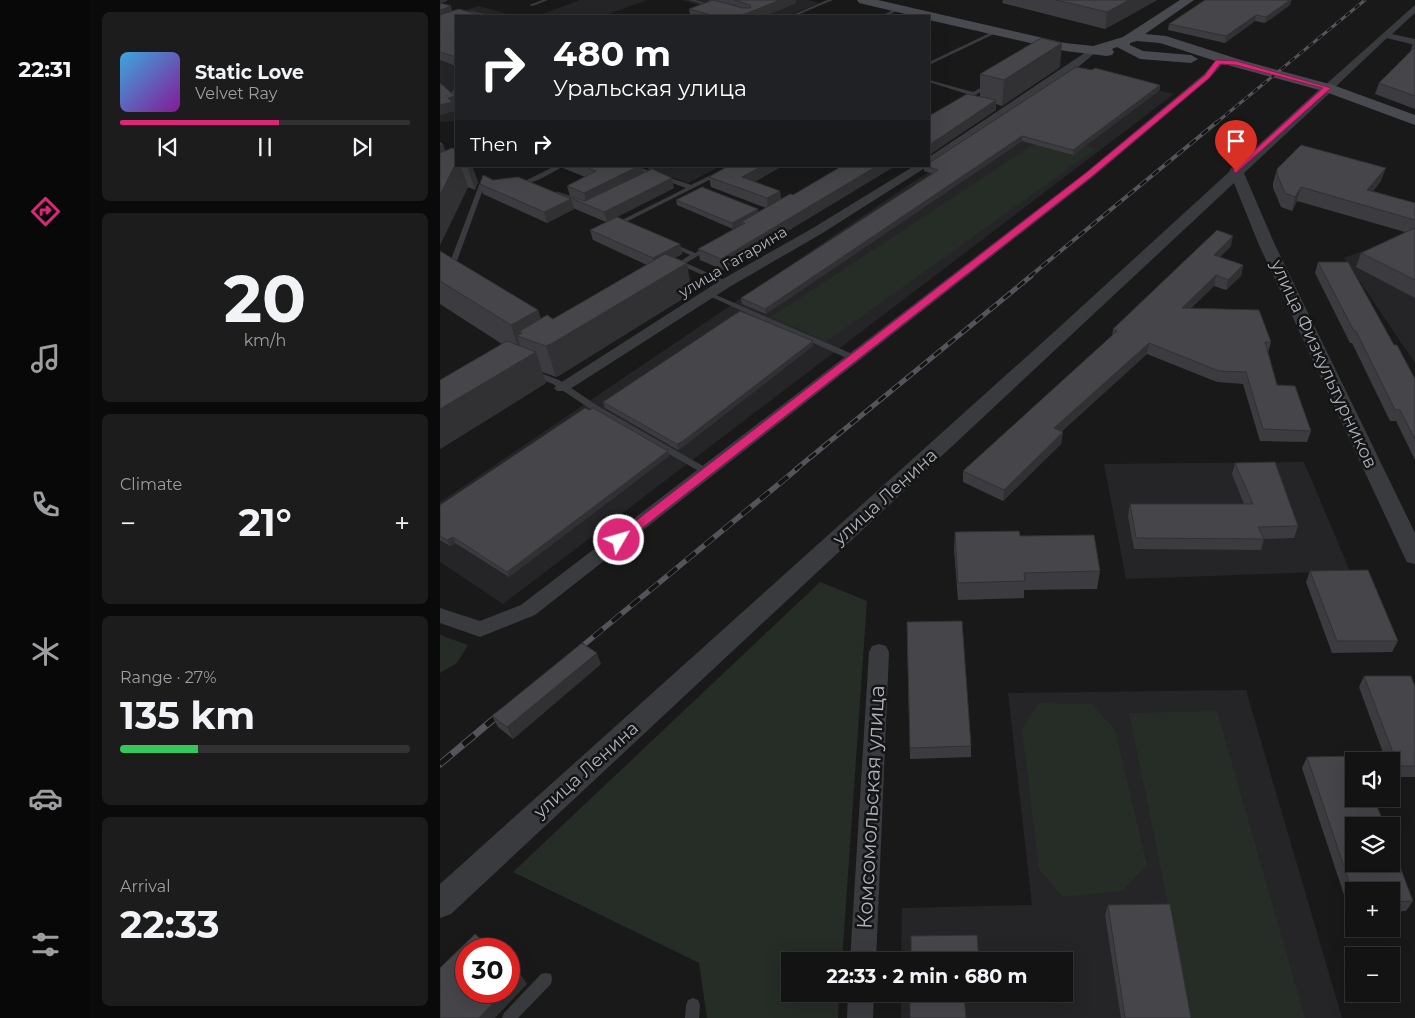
<!DOCTYPE html>
<html lang="en">
<head>
<meta charset="utf-8">
<style>
  body { margin:0; font-family:Montserrat,sans-serif; background:#1c1c1d; color:#f1f3f6; height:100vh; display:flex; flex-direction:column; font-size:19px; white-space:nowrap }
  * { box-sizing:border-box; margin:0 }
  p { font-size:16px; color:#9d9ea0 }
  .icon { flex:none; width:28px; height:28px; fill:none; stroke:currentColor; stroke-width:2; stroke-linecap:round; stroke-linejoin:round }
  .map { position:relative; flex:1; overflow:hidden }
  .sheet { display:flex; flex-direction:column; gap:12px; padding:12px; background:#0a0a0b; width:350px }
  .sheet>* { flex:none }
  .banner { position:absolute; left:15px; top:15px; width:475px; height:152px; border-radius:0px; box-shadow:0 5px 20px #0002,0 0 0 1px #323234; background:#202124; color:#fff; overflow:hidden }
  .buttons { position:absolute; left:905px; top:752px; display:grid; gap:10px }
  .buttons a { display:grid; place-items:center; width:55px; height:55px; border-radius:0px; background:#131314; box-shadow:0 5px 20px #0002,0 0 0 1px #323234; font-size:25px }
  .speed { position:absolute; left:15px; top:938px; display:flex; gap:10px; font-size:25px; font-weight:700; text-align:center }
  .speed>* { display:grid; place-content:center; width:65px; height:65px; border-radius:50%; background:#131314; box-shadow:0 5px 20px #0002,0 0 0 1px #323234; line-height:1 }
  .speed .limit { border:8px solid #d22; background:#fff; color:#111 }
  .pin { position:absolute; display:grid; place-items:center; width:42px; height:42px; color:#fff; margin:-51px -21px; border-radius:50% 50% 50% 0; rotate:-45deg; box-shadow:0 0 5px #0007 }
  .pin .icon { rotate:45deg }
  .me { position:absolute; width:55px; margin:-28px; rotate:52deg; stroke-linejoin:round; filter:drop-shadow(0 0 4px #0008) }
  .turn { display:flex; align-items:center; gap:18px; height:105px; padding:0 15px; font-size:22px }
  .turn .icon { width:65px; height:65px; stroke-width:2.5 }
  .turn b { display:block; font-size:35px; line-height:42px }
  .then { display:flex; align-items:center; height:48px; padding:0 15px; background:#0003; gap:10px; font-size:19px }
  .big { font-size:38px; font-weight:700; line-height:1.1 }
  .sheet .widget { flex:1; display:flex; flex-direction:column; justify-content:center; gap:8px; min-width:0; padding:0 18px; border-radius:8px; background:#1c1c1d }
  .sheet .dial { align-items:center; gap:0 }
  .dial b { font-size:65px; line-height:1 }
  .song { display:flex; align-items:center; gap:15px }
  .cover { width:60px; height:60px; border-radius:8px; background:linear-gradient(135deg,hsl(200 70% 55%),hsl(290 70% 35%)) }
  .played { height:5px; border-radius:2px; background:linear-gradient(90deg,#db2777 55%,#323234 55%) }
  .keys { display:flex; justify-content:space-around; direction:ltr }
  .heat { display:flex; justify-content:space-between; align-items:center; font-size:28px; direction:ltr }
  .charge { height:8px; border-radius:4px; background:linear-gradient(90deg,#34c759 27%,#323234 0) }
  .trip { position:absolute; left:341px; top:952px; width:292px; height:50px; border-radius:0px; background:#131314; box-shadow:0 5px 20px #0002,0 0 0 1px #323234; font-weight:700; line-height:50px; text-align:center }
  main { display:flex; flex:1; min-height:0 }
  .tab-bar { display:flex; flex-direction:column; width:90px; justify-content:space-around; align-items:center; background:#080808; color:#9d9ea0 }
  .tab-bar .icon { width:35px; height:35px }
  .tab-bar .active { color:#db2777 }
  .tab-bar b { font-size:22px; color:#f1f3f6 }
  .map>svg:first-child { display:block }
</style>
</head>
<body>
<main>
<nav class="tab-bar">
<b>22:31</b>
<svg class="icon active" aria-label="directions" viewBox="0 0 24 24"><path d="M12 3l9 9-9 9-9-9zM9 14v-3h6M13 9l2 2-2 2"/></svg>
<svg class="icon" aria-label="music" viewBox="0 0 24 24"><path d="M9 18V5l10-2v13"/><circle cx="6" cy="18" r="3"/><circle cx="16" cy="16" r="3"/></svg>
<svg class="icon" aria-label="phone" viewBox="0 0 24 24"><path d="M5 4h4l2 5-3 2q2 4 5 5l2-3 5 2v4C11 20 4 13 5 4z"/></svg>
<svg class="icon" aria-label="climate" viewBox="0 0 24 24"><path d="M12 3v18M4 7l16 10M4 17L20 7"/></svg>
<svg class="icon" aria-label="car" viewBox="0 0 24 24"><path d="M5 17H2v-5l4-1 3-4h7l3 4 3 1v5h-3M9 17h6M6 11h13"/><circle cx="7" cy="17" r="2"/><circle cx="17" cy="17" r="2"/></svg>
<svg class="icon" aria-label="filters" viewBox="0 0 24 24"><path d="M4 7h16M4 17h16"/><circle cx="9" cy="7" r="2"/><circle cx="15" cy="17" r="2"/></svg>
</nav>
<section class="sheet">
<div class="widget">
<div class="song"><i class="cover"></i><div><b>Static Love</b><p>Velvet Ray</p></div></div>
<div class="played"></div>
<div class="keys"><svg class="icon" aria-label="previous" viewBox="0 0 24 24"><path d="M18 5L8 12l10 7zM5 5v14"/></svg><svg class="icon" aria-label="pause" viewBox="0 0 24 24"><path d="M8 5v14M16 5v14"/></svg><svg class="icon" aria-label="next" viewBox="0 0 24 24"><path d="M6 5l10 7-10 7zM19 5v14"/></svg></div>
</div>
<div class="widget dial"><b>20</b><p>km/h</p></div>
<div class="widget"><p>Climate</p>
<div class="heat"><a>−</a><b class="big">21°</b><a>+</a></div>
</div>
<div class="widget"><p>Range · 27%</p><b class="big">135 km</b><div class="charge"></div></div>
<div class="widget"><p>Arrival</p><b class="big">22:33</b></div>
</section>
<div class="map">
<svg width="975" height="1018" viewBox="0 0 975 1018">
  <rect width="100%" height="100%" fill="#19191a"/>
  <path fill="#252527" d="M140 0H207L163 16H111L103 14Z
    M241 0H369L379 3 346 16H250L270 8Z
    M39 6 74 16H16V121L0 122V18Z
    M643 71 734 94 63 604 0 562V502L473 182Z
    M202 166H281L248 183Z
    M975 225V363L904 258 969 234Z
    M864 462 910 571 686 579 664 464Z
    M806 690 902 1018H461V994H625V961H461L462 908 592 905 568 693Z"/>
  <path fill="#252d26" d="M608 135 656 149 386 342 331 317Z
    M380 582 427 601 402 961H350V994H399L398 1018H267L259 963 73 872Z
    M0 635 28 645 17 663 0 673Z
    M599 703 652 704 675 730 707 865 682 891 623 897 599 869 582 729Z
    M777 711 865 1018H751L689 713Z"/>
  <g fill="none" stroke-linecap="round" stroke-linejoin="round">
    <path fill="#3a3b3f" fill-rule="evenodd" d="M102 0H108L93 6 89 5Z
      M249 0H256L277 7 275 8Z
      M387 0H393L355 16H350Z
      M457 8 461 9 446 16H441Z
      M32 11 49 15V16C43 16 37 13 31 14 25 14 22 16 17 16Z
      M552 32 556 33 489 65V62Z
      M489 80 533 92 548 84 552 85 522 103 520 102V100L530 95 489 82Z
      M16 87V97L11 93Z
      M115 166H123C113 173 87 188 76 183L87 180Z
      M186 166H195L251 185 289 166H297L186 222 190 225 187 227 178 222 246 188Z
      M41 180 46 181 17 261 23 266 22 267H18L10 262Z
      M230 242 255 253 267 246H271V248L246 263 288 282V284H284L242 266 237 268H233V266L250 255 228 245V243Z
      M269 292 417 356 418 358 417 360H411L267 295V293Z
      M92 372H98L119 380 158 406 270 470 271 472 267 475 264 474 152 410 113 384 92 376 91 374Z
      M106 973 111 974 112 979 111 984 78 1018H62L64 1013 101 974Z
      M253 998 258 1000 260 1005 259 1018H245L246 1005 248 1000Z"/>
    <path fill="#3a3b3f" fill-rule="evenodd" d="M975 5V13L952 34 975 39V45L947 38 892 90H884V86Z
      M652 48 657 51 655 53 637 68 493 164 489 165V157Z
      M779 59 784 62 770 78 653 177 95 615 40 637 0 623V608L40 621 81 605 645 173 764 74 776 60Z
      M474 166H488L381 234 291 286 127 391H117L114 388 117 385 281 280 373 228Z
      M439 644 446 646 449 652 436 961H410L429 652 432 646Z
      M408 994H434L433 1018H407Z"/>
    <path fill="#3a3b3f" fill-rule="evenodd" d="M888 84 894 88 892 91 804 173 835 245 975 533V564L967 562 964 556 819 245 794 183 11 914 0 918V884L614 332 789 172 791 168 794 167 884 85Z"/>
    <path fill="#484a4f" fill-rule="evenodd" d="M417 0H438L625 43 653 46 683 37 740 0H754L705 34 726 36 801 60 893 85 975 115V125L883 91 791 66 720 43 697 41 690 43V45L703 51 751 55 758 59 751 63 700 59 677 47 672 49 674 52 672 55 667 56 625 51 489 20V16H474L419 3Z"/>
    <defs>
      <path id="rail-far4" d="M776 123 925 0"/>
      <path id="rail-far3" d="M589 277 777 122"/>
      <path id="rail-far2" d="M355 470 591 276"/>
      <path id="rail-far1" d="M135 652 357 469
        M61 713 65 710"/>
      <path id="rail" d="M0 764 62 712"/>
    </defs>
    <use href="#rail-far4" stroke="#53555a" stroke-width="3"/>
    <use href="#rail-far3" stroke="#53555a" stroke-width="4"/>
    <use href="#rail-far2" stroke="#53555a" stroke-width="5"/>
    <use href="#rail-far1" stroke="#53555a" stroke-width="5.5"/>
    <use href="#rail" stroke="#53555a" stroke-width="7"/>
    <use href="#rail-far4" stroke="#141415" stroke-width="2" stroke-dasharray="6" stroke-linecap="butt"/>
    <use href="#rail-far3" stroke="#141415" stroke-width="2.5" stroke-dasharray="8" stroke-linecap="butt"/>
    <use href="#rail-far2" stroke="#141415" stroke-width="3" stroke-dasharray="9" stroke-linecap="butt"/>
    <use href="#rail-far1" stroke="#141415" stroke-width="4" stroke-dasharray="12" stroke-linecap="butt"/>
    <use href="#rail" stroke="#141415" stroke-width="5" stroke-dasharray="15" stroke-linecap="butt"/>
  </g>
  <path fill="#3c3c40" d="M0 0 7 1 0 3 12 11 16 16V66L0 60Z
    M269 0H356V3L325 16H250L249 9 269 2Z
    M563 0H717L665 29 562 3Z
    M851 1 850 5 825 23 815 21 785 43 728 30 729 24Z
    M975 40V109L935 94 939 83 970 52 974 41Z
    M620 67 562 106 556 104V110L489 155V116L540 96V74Z
    M720 90 633 155 582 141 326 314 302 304 301 298 493 174 484 171V166H489Z
    M0 142 3 144 5 151 16 166H32L38 182 35 190 28 187 0 245Z
    M122 166H215L210 169 202 166 203 173 234 188 177 217 240 244 242 254 235 258 252 293 120 375 116 377 102 372 106 383 0 449V380L62 344 0 304V251L98 310 101 319H113L207 265 153 240 150 230 166 222 133 208 134 209 107 223 43 194 40 184 53 180 118 193 117 192 130 196 127 186 145 177 123 168Z
    M402 166H455L283 270 260 260 258 249 302 225V224L293 229 237 205 236 200 318 212 326 208 271 187 269 177 315 182 340 191 341 199 353 195Z
    M837 169 941 181 933 191 975 203V298L916 267 921 253 965 232 857 201 852 211 841 207 833 188V183Z
    M791 246 780 257 803 265 801 276 786 290 774 286 751 308 831 342 828 353 837 385 871 431 867 442 820 441 803 384 777 382 707 354 621 432H623L621 444 563 501 523 482V471L672 336 673 329Z
    M878 262 954 345 975 379V460L956 421H950L912 343H910L875 273Z
    M373 341V346L244 446 238 450 165 408 163 402Z
    M228 451 229 456 69 577 15 543 10 546 0 540V505Z
    M795 463 858 526 854 538 824 539 821 550 694 549 688 516 690 504H804L792 474Z
    M515 532 580 536 660 571 657 589 584 590V598L518 600 514 549Z
    M870 571 958 641 952 652 892 653 866 582Z
    M467 634 531 746V757L470 759Z
    M161 664 73 739 58 727 52 716Z
    M924 676 975 687V777H951V761H946L919 687Z
    M867 757 973 901 966 911 951 912V891H914V913H910L862 768Z
    M668 905 751 1018H681L665 915Z"/>
  <path fill="#313134" d="M0 0H7V1L0 3Z
    M340 0H356V3L325 16H300Z
    M689 0H717L665 29 667 12Z
    M847 0H853L851 1 850 5 825 23 826 17Z
    M11 6 13 15 0 19V10Z
    M816 15 815 21 785 43 786 36Z
    M622 43 620 67 562 106 564 80Z
    M720 85V90L633 155V150Z
    M15 96 16 100V106L14 107 15 111 0 115V105L8 98Z
    M556 100V110L489 155V145Z
    M582 136V141L326 314 325 309Z
    M3 144 12 171 0 179V145Z
    M16 163V166H21L28 187 0 245V195Z
    M27 166H32L38 182 35 190Z
    M199 166H202L204 175 147 204 144 193Z
    M209 166H215L210 169Z
    M322 166H343L304 188 302 177Z
    M437 166H455L283 270 281 259Z
    M946 168 941 181 923 204 927 190Z
    M232 178 234 188 167 222 164 212Z
    M861 187 857 201 852 211 855 197Z
    M340 191 341 201 328 209 327 198Z
    M131 199 134 209 107 223 104 212Z
    M318 209 319 214 301 222 302 224 293 229 292 223Z
    M793 236 791 246 772 266 774 255Z
    M240 244 242 254 216 269 213 258Z
    M247 263 252 293 120 375 116 377 106 346Z
    M803 265 801 276 786 290 788 280Z
    M776 275 774 286 740 319 742 308Z
    M98 310 107 340 80 331 82 338 77 336 83 355 81 356 71 325Z
    M373 341V346L244 446 238 450 237 444Z
    M709 343 707 354 612 439 614 428Z
    M96 352 106 383 0 449V409Z
    M623 432 621 444 563 501 564 490Z
    M228 451 229 456 69 577 67 572Z
    M13 537 15 543 10 546 7 540Z
    M157 653 161 664 73 739 67 727Z
    M81 975 87 984 55 1018H39L65 991H69V987Z"/>
  <path fill="#46464a" stroke="#313134" d="M273 0 303 8H311L310 5 294 0H340L300 16H275L249 9Z
    M616 0H689L667 12Z
    M765 0H850L826 17 816 15 786 36 729 24Z
    M0 3 11 6 0 10Z
    M19 9 43 16H16V57L0 52V15Z
    M601 38 622 43 564 80 540 74Z
    M975 47V96L939 83Z
    M636 67 652 70 655 68 720 85 633 150 582 136 325 309 301 298 498 170 485 166H489V163Z
    M0 83 15 96 8 98 12 102 0 105Z
    M527 94 556 100 489 145V116Z
    M861 145 946 168 927 190 975 203V220L861 187 855 197 845 193 837 174V169Z
    M12 148 16 149V163L0 195V153Z
    M143 166H199L144 193 127 186 156 171Z
    M288 166H322L302 177 340 191 327 198 269 177Z
    M402 166H437L281 259 258 249 305 223 301 222 350 194 353 195Z
    M212 169 232 178 164 212 117 192 145 201Z
    M43 175 53 180 78 177 131 199 104 212 40 184Z
    M262 187 318 209 292 223 236 200Z
    M177 217 240 244 213 258 150 230Z
    M975 228V280L921 253Z
    M777 230 793 236 774 255 803 265 788 280 776 275 742 308 819 310 831 342H825L837 385 855 386 871 431 823 429 806 372 779 371 709 343 614 428 623 432 564 490 523 471 677 331 673 329Z
    M0 251 98 310 71 325 0 281Z
    M225 254 247 263 111 344 106 346 77 336 82 333 80 331 107 315 113 319Z
    M878 262H908L954 345H957L975 379V439L960 410H955L916 331H914Z
    M300 311 373 341 243 441 237 444 163 402Z
    M67 341 96 352 0 409V380Z
    M145 408 150 410 153 408 228 451 67 572 13 537 7 540 0 536V505Z
    M835 462 858 526 818 527 824 539 696 538 690 504H813L795 463Z
    M579 531 580 536 654 535 660 571 584 573 585 581 518 583 515 532Z
    M928 570 958 641H897L870 571Z
    M522 621 531 746 470 748 467 622Z
    M142 643 157 653 67 727 52 716Z
    M924 676H971L975 687V766H958Z
    M918 756 920 761H914V799H934L945 826H914V864H951V843L973 901 951 902V891H914V896L867 757Z
    M730 904 751 1018H685L668 905Z
    M35 934 52 949H26V991H65L39 1018H0V968Z
    M537 935 539 961H471V936Z
    M69 964 81 975 69 987Z
    M470 994H524L526 1018H470Z"/>
  <path fill="#db2777" stroke="#8e194d" d="M776 60 796 61 891 88 796 173 793 171 794 169 883 88 796 65 780 64 769 78 651 177 183 543H175L173 540 175 537 646 173 765 75Z"/>
  <g text-anchor="middle" stroke-width="5" stroke-linejoin="round" paint-order="stroke">
    <g font-size="15" fill="#acb0b9" stroke="#141415">
      <text transform="translate(293 262) rotate(-31)" y="5">улица Гагарина</text>
    </g>
    <g font-size="18" fill="#acb0b9" stroke="#141415">
      <text transform="translate(884 364) rotate(65)" y="6">улица Физкультурников</text>
      <text transform="translate(445 497) rotate(-42)" y="6">улица Ленина</text>
      <text transform="translate(146 770) rotate(-42)" y="6">улица Ленина</text>
    </g>
    <g font-size="21" fill="#acb0b9" stroke="#141415">
      <text transform="translate(431 807) rotate(-87)" y="7">Комсомольская улица</text>
    </g>
  </g>
</svg>
<div class="buttons">
<a><svg class="icon" aria-label="sound" viewBox="0 0 24 24"><path d="M4 9h4l5-4v14l-5-4H4zM17 9q2 3 0 6"/></svg></a>
<a><svg class="icon" aria-label="layers" viewBox="0 0 24 24"><path d="M12 4l9 5-9 5-9-5zM3 14l9 5 9-5"/></svg></a>
<a>+</a>
<a>−</a>
</div>
<div class="speed"><div class="limit">30</div></div>
<div class="pin" style="left:796px;top:171px;background:#d93025"><svg class="icon" aria-label="arrive" viewBox="0 0 24 24"><path d="M6 21V4h12l-3 4 3 4H6"/></svg></div>
<svg class="me" style="left:179px;top:540px" viewBox="-20 -20 40 40"><circle r="17" fill="#db2777" stroke="#fff" stroke-width="3"/><path d="M0-11L8 9 0 5-8 9z" fill="#fff"/></svg>
<div class="trip">22:33 · 2 min · 680 m</div>
<div class="banner">
<div class="turn"><svg class="icon" aria-label="right" viewBox="0 0 24 24"><path d="M7 20v-9h11M14 6l5 5-5 5"/></svg><div><b>480 m</b>Уральская улица</div></div>
<div class="then">Then<svg class="icon" aria-label="right" viewBox="0 0 24 24"><path d="M7 20v-9h11M14 6l5 5-5 5"/></svg></div>
</div>
</div>
</main>
</body>
</html>
